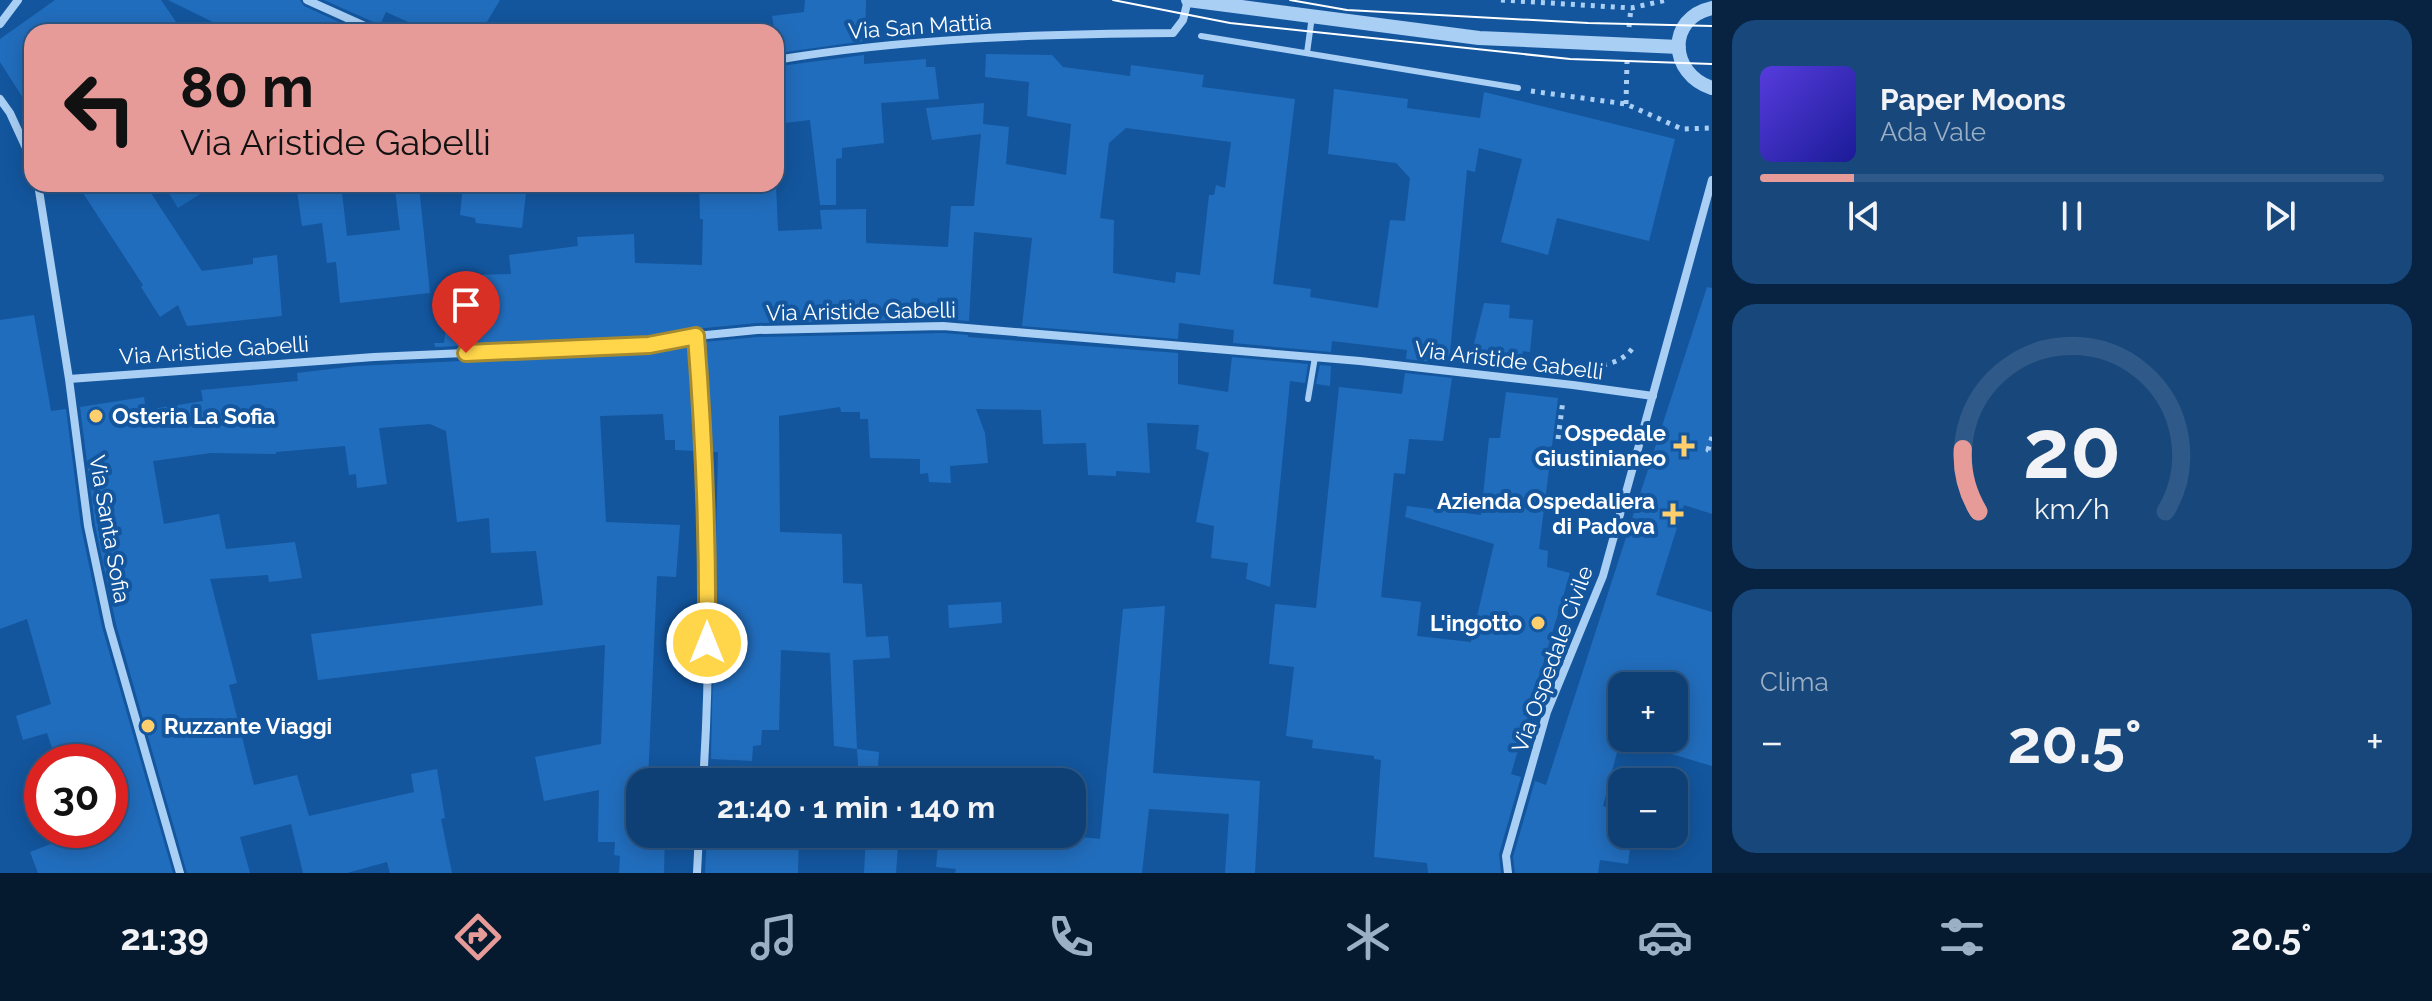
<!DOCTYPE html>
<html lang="it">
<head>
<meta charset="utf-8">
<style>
  body { margin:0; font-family:Raleway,sans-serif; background:#17477b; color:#f1f3f6; height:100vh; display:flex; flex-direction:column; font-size:30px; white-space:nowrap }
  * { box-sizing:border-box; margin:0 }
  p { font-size:26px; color:#9bafc5 }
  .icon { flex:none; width:44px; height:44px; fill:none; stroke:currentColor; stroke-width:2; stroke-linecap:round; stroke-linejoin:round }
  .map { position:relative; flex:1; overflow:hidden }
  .drawer { display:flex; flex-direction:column; gap:20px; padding:20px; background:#082341; width:720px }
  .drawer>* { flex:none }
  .guide { position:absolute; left:24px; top:24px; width:760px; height:168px; border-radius:24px; box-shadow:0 4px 20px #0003,0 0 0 2px #2e5988; background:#e69b98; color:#111; overflow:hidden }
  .tools { position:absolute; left:1608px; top:672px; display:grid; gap:16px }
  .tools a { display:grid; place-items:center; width:80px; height:80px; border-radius:16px; background:#0e4076; box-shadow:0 4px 20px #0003,0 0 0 2px #2e5988; font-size:40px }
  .speed { position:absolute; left:24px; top:744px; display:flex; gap:16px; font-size:40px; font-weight:700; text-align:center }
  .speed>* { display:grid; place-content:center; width:104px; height:104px; border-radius:50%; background:#0e4076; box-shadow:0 4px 20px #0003,0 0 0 2px #2e5988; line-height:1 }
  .speed .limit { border:12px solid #d22; background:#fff; color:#111 }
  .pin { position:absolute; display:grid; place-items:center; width:68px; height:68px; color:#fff; margin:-82px -34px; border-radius:50% 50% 50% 0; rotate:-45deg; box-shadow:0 0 8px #0007 }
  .pin .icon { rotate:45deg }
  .me { position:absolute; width:88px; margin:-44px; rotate:0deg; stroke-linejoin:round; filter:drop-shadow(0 0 6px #0008) }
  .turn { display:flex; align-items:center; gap:28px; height:168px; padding:0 24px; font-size:36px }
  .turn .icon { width:104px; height:104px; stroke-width:2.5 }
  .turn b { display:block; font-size:56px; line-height:68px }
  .big { font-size:60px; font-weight:700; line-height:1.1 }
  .drawer .tile { flex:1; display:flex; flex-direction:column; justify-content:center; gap:12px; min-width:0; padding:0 28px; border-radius:24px; background:#17477b }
  .drawer .dial { align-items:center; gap:0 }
  .dial svg { height:208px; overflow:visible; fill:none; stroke:#2e5988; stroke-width:7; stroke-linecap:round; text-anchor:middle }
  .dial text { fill:#f1f3f6; stroke:none }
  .song { display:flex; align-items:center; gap:24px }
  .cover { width:96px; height:96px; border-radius:12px; background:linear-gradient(135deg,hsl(250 70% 55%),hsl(240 70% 35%)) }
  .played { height:8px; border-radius:4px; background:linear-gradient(90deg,#e69b98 15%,#2e5988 15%) }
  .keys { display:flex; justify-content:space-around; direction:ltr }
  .heat { display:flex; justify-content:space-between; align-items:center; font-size:44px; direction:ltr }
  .trip { position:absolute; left:626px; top:768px; width:460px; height:80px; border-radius:24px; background:#0e4076; box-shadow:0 4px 20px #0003,0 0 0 2px #2e5988; font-weight:700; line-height:80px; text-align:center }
  .menu { display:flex; height:128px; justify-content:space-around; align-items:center; background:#061a2f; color:#9bafc5 }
  .menu .icon { width:56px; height:56px }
  .menu .selected { color:#e69b98 }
  .menu b { font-size:36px; color:#f1f3f6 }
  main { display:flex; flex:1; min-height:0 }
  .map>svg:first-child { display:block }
</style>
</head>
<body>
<main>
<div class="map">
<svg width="1712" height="873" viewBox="0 0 1712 873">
  <rect width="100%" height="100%" fill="#13569e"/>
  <path fill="#1b69b8" d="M163 184H216L178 208Z"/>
  <path fill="#216dbd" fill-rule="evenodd" d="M55 0H161L183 32H32V112L0 62V39Z
    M168 0H300L304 6 361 32H233Z
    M324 0H500L481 32H430L386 12 380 25Z
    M805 0H866L865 41 778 53 772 16 804 12Z
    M986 54 1052 55 1063 67 1130 76 1131 65 1204 75 1202 87 1295 99 1273 284 1311 289 1310 297 1378 308 1390 220 1405 221 1410 178 1396 163 1328 154 1334 89 1408 99 1407 108 1480 118 1484 92 1675 139 1649 241 1557 218 1548 255 1501 242 1522 159 1479 148 1475 172 1467 170 1449 364 1406 359 1407 350 1332 341 1331 352 1233 343 1234 330 1179 323 1178 339 1022 326 1032 238 974 232 969 321 943 319 757 323 695 329 648 338 435 347 434 343H444L452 281 473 278V275L511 274 509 255 578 246 577 237 634 234 635 263 702 265 703 219H700L699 184H776L778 231 822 229 820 210 866 209V243L948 247 951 206H974L981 134 932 140 926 108 984 103 983 124 1009 127 1006 164 1066 175 1071 124 1027 116 1029 82 985 77ZM1126 128 1231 142 1225 188 1216 185 1214 195H1209L1200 275 1176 272 1175 283 1113 273 1114 220 1100 218 1109 143Z
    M864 55V64L926 59V67H935L939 99 881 103 884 143 842 148V158L836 159V205H820L810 120 776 124V72L781 71 780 66Z
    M77 184H145L202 271 253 264V258L277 255 282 316 187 326 178 305 160 317 141 287 143 285Z
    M296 184H341L347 236 400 230 395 190 419 186 430 293 340 303 336 262 327 263 322 223 302 226Z
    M463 184H527L522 228 476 223 475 218 460 215Z
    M1707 287 1712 288V514L1684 505 1656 595 1712 612V766L1668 753 1674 738V686H1622V733L1603 806 1622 812V834H1632L1628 864 1600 860 1598 873H1515L1513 857 1535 781 1546 785Z
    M1484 303 1510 305 1509 318 1533 320 1530 352 1523 351 1522 357 1472 352Z
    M34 315 51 411 66 409 81 527 102 627 173 873H38L30 852 53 843 48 830H110V762H57L47 733 23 740 16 716 51 704 27 619 0 629V320Z
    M943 333 968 335V337L1178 353V384L1228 392 1232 357 1308 364 1305 383 1290 381 1270 587 1246 579 1248 563 1211 558 1214 526 1196 522 1209 453 1196 449 1199 425 1147 423 1150 473 1116 471V476L1088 475 1086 443 1043 444 1041 410 976 409 985 433 988 463 950 466 951 483 929 482 928 473 920 474V459L870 458 868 419H860V412H841L840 407 779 416 780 532 842 534 843 583 862 584 866 637 888 636 890 658 853 660 857 749 834 746 830 653 781 650 779 730H762L761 745 753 746 752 761 711 759 718 452H711L704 342 757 337Z
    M690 344 697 451 675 450V440H665L663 414 600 416 606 522 680 525 676 577 657 576 648 782H640V834H665L664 873H619L620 856 614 855 615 842H598L599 790 544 801 535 757 601 744 605 645 318 680 311 634 543 605 536 551 491 553 489 518 457 522 446 431 430 424 379 428 387 484 357 488 356 474 349 475 345 446 276 452V454L211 453 153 461 164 524 219 514 226 549 295 542 302 578 269 582 268 575 210 579 237 683 229 685 254 785 297 775 309 816 414 792 411 774 437 769 445 818 441 819 452 873H390L387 862 347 873H303L291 824 240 837 250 873H187L116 624 95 525 80 407 144 397 146 410 203 401 201 390 298 381 297 373 356 366 649 352Z
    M1320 365 1331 366 1330 386 1316 384Z
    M1405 373 1452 378 1443 441 1409 439 1405 474 1394 473 1381 597 1421 602 1417 636 1471 642 1494 544 1405 517 1407 506 1481 515 1489 438H1500L1506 392 1558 398 1539 549 1548 551 1547 567 1570 573 1541 671 1523 715 1528 716 1511 774 1521 777 1499 854 1501 873H1428L1427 863 1374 857 1381 760 1374 759V756L1312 748 1313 740 1286 736 1294 667 1269 664 1275 604 1316 608 1339 387 1402 394Z
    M1001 602 1002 623 949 628 948 605Z
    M1165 606 1153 773 1260 781 1255 873H1225L1229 814 1149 809 1142 873H955L956 869 936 867 939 834H1054L1100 839 1123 609Z
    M857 749 879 752 877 782H859Z
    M707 834H799L798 873H705Z
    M866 834H899L896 873H864Z"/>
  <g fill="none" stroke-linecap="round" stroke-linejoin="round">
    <path stroke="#aacff4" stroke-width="5" stroke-dasharray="4 6" stroke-linecap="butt" d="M1501 0 1631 8 1667 0
      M1629 27 1631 8
      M1531 91 1626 104 1682 129 1712 128
      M1626 104 1627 61
      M1583 368C1603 365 1623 364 1634 346
      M1712 437 1708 450 1712 451
      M1558 439 1563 400"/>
    <path stroke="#aacff4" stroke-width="6" d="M1201 36 1518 88
      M1307 53 1312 16
      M1308 399 1315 357"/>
    <path stroke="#aacff4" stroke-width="8" d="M307 0 378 32
      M0 24 18 0
      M776 60C907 38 1041 34 1173 33L1183 20 1188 0
      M0 99 10 113 32 161
      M38 184 69 379 88 526 109 626 180 873
      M696 336C708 484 713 633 703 782
      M69 379 374 357 649 345 696 336 757 330 943 326 1360 361 1573 385 1653 396
      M697 873 699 834
      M1508 873 1506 856 1547 712 1603 576 1712 180"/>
    <path stroke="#aacff4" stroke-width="14" d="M1188 0 1479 38 1679 47
      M1712 8C1666 18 1669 74 1712 88"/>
    <path stroke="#fff" stroke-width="2" d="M1113 0 1230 23 1570 59 1712 64
      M1290 0 1347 10 1588 23 1712 26"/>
  </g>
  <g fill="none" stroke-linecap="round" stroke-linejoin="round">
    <defs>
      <path id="route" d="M466 353 649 345 696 336C704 438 708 540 707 643"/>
    </defs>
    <use href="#route" stroke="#a68a30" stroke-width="20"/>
    <use href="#route" stroke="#ffd54a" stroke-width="14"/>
  </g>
  <g fill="#ffce6d" stroke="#13569e" stroke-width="3">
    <circle cx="96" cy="416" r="8"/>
    <path d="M1680 434h8v8h8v8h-8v8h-8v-8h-8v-8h8z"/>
    <path d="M1669 502h8v8h8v8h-8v8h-8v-8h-8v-8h8z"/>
    <circle cx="1538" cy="623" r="8"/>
    <circle cx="148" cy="726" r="8"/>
  </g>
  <g text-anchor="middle" stroke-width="8" stroke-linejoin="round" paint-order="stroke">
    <g font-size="22" fill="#fff" stroke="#13569e">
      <text transform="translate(920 26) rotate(-4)" y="8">Via San Mattia</text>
      <text transform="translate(861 311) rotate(-1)" y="8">Via Aristide Gabelli</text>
      <text transform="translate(214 350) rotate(-4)" y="8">Via Aristide Gabelli</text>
      <text transform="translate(1509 360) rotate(7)" y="8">Via Aristide Gabelli</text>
      <text transform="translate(110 529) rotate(80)" y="8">Via Santa Sofia</text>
      <text transform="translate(1552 659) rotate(-70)" y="8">Via Ospedale Civile</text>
    </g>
    <g font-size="22" font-weight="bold" fill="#fff" stroke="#13569e" text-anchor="end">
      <text x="112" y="424" text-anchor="start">Osteria La Sofia</text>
      <text x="1666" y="441">Ospedale<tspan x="1666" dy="25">Giustinianeo</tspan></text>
      <text x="1655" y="509">Azienda Ospedaliera<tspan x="1655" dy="25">di Padova</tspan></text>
      <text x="1522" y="631">L'ingotto</text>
      <text x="164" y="734" text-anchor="start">Ruzzante Viaggi</text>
    </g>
  </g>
</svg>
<div class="tools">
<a>+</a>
<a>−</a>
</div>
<div class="speed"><div class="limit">30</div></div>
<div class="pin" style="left:466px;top:353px;background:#d93025"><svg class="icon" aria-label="arrive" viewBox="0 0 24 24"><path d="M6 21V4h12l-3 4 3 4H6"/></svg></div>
<svg class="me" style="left:707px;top:643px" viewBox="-20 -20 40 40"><circle r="17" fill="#ffd54a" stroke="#fff" stroke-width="3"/><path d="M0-11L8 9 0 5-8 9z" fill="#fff"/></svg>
<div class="trip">21:40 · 1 min · 140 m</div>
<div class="guide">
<div class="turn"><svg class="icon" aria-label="left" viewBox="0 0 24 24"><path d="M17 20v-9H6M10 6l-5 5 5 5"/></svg><div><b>80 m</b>Via Aristide Gabelli</div></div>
</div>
</div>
<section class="drawer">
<div class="tile">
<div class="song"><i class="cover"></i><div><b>Paper Moons</b><p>Ada Vale</p></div></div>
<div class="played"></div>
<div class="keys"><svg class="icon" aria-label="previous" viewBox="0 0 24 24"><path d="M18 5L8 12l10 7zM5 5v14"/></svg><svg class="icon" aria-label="pause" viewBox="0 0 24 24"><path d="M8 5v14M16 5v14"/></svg><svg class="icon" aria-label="next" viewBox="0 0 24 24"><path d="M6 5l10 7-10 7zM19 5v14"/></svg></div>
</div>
<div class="tile dial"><svg viewBox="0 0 100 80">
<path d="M14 69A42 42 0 1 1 86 69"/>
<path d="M14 69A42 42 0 0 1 8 45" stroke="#e69b98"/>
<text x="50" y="56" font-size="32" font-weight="700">20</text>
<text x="50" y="72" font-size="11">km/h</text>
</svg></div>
<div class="tile"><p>Clima</p>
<div class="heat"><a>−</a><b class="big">20.5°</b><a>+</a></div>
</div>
</section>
</main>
<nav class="menu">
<b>21:39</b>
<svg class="icon selected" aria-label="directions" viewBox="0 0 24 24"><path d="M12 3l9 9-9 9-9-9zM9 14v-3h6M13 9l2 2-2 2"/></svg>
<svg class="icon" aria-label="music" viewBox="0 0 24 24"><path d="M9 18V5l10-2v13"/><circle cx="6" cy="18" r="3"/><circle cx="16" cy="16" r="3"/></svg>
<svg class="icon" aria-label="phone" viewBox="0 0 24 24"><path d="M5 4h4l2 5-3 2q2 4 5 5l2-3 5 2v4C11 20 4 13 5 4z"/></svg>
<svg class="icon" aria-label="climate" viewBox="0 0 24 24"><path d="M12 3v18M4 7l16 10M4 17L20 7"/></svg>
<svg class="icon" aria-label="car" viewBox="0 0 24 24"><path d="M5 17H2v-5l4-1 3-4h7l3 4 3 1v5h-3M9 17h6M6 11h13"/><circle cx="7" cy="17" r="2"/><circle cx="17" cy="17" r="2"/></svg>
<svg class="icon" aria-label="filters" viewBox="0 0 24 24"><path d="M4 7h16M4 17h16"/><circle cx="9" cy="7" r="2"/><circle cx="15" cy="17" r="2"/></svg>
<b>20.5°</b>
</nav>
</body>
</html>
